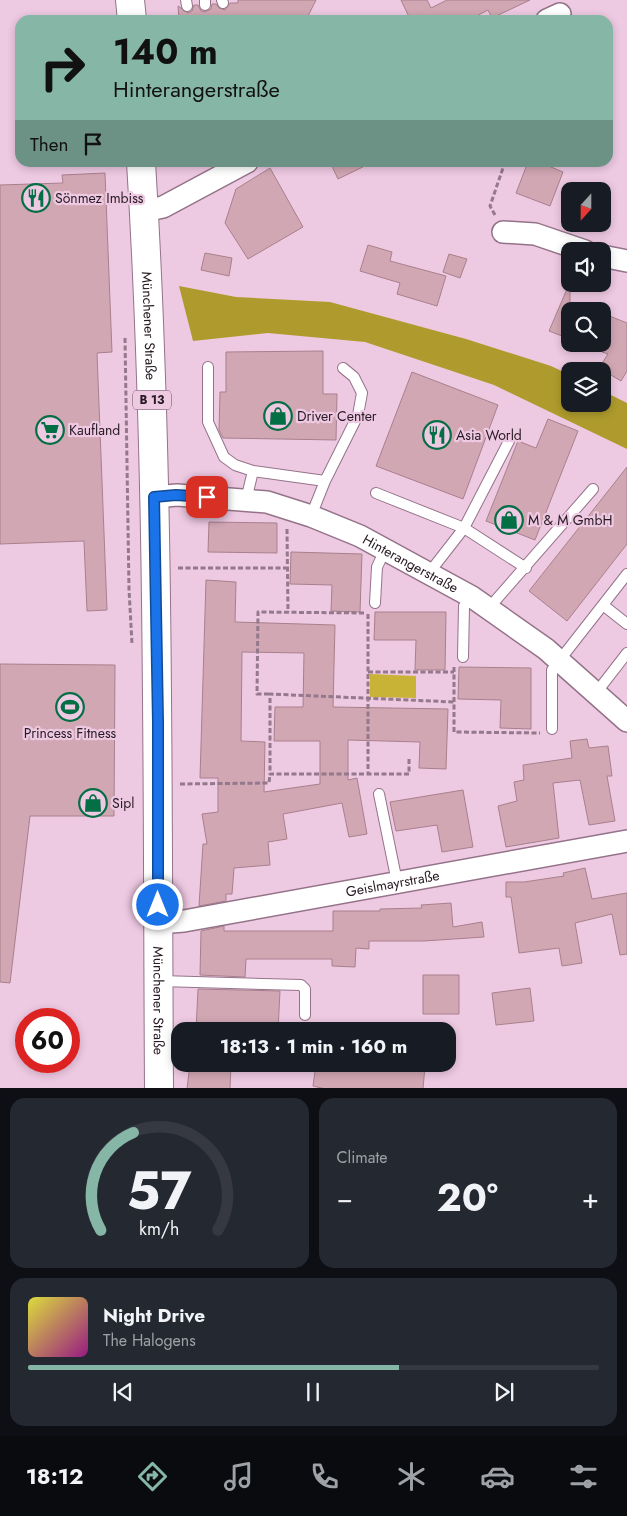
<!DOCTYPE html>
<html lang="en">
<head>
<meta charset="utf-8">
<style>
  body { margin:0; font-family:Jost,sans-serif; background:#242831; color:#f1f3f6; height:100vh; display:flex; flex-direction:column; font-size:19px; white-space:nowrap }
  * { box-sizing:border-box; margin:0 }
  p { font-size:16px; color:#9ea1a6 }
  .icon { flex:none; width:28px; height:28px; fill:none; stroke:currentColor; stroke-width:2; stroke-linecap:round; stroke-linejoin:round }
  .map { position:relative; height:1088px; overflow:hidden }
  .panel { display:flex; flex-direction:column; gap:10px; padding:10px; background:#0d0f14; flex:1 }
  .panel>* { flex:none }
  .top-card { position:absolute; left:15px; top:15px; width:598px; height:152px; border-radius:15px; box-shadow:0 2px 8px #0003; background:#86b7a6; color:#111; overflow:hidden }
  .needle { width:32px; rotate:201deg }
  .tools { position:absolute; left:561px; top:182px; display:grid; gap:10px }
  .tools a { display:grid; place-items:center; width:50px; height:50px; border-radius:10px; background:#171b24; box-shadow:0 2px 8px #0003; font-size:25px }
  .speed { position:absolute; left:15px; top:1008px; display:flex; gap:10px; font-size:25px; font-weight:700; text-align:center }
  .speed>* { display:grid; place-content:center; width:65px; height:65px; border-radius:50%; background:#171b24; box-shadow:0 2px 8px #0003; line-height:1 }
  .speed .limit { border:8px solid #d22; background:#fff; color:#111 }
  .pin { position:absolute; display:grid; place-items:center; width:42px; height:42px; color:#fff; margin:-21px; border-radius:10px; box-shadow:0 2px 8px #0006 }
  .me { position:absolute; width:55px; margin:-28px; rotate:0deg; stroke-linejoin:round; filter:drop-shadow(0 0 4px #0008) }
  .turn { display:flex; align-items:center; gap:18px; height:105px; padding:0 15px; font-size:22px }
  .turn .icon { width:65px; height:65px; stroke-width:2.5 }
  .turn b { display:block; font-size:35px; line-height:42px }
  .then { display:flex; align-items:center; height:48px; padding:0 15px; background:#0003; gap:10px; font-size:19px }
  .big { font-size:38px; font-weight:700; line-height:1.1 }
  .panel .widget { flex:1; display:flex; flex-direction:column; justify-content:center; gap:8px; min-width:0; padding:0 18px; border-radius:15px; background:#242831 }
  .panel .dial { align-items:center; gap:0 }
  .dial svg { height:130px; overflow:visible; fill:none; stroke:#363941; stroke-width:7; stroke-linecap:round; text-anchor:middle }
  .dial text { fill:#f1f3f6; stroke:none }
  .song { display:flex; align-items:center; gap:15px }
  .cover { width:60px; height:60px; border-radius:8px; background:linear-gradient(135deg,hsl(60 70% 55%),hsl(310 70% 35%)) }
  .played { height:5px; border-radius:2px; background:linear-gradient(90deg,#86b7a6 65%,#363941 65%) }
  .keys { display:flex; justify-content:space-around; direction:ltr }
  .heat { display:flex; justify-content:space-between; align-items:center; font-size:28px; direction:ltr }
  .panel .tiles { flex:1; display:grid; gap:10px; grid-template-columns:1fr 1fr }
  .widget:last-child { grid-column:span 2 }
  .trip { position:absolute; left:171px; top:1022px; width:285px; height:50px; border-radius:15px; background:#171b24; box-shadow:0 2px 8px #0003; font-weight:700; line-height:50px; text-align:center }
  .menu { display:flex; height:80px; justify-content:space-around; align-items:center; background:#090b0e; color:#9ea1a6 }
  .menu .icon { width:35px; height:35px }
  .menu .current { color:#86b7a6 }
  .menu b { font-size:22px; color:#f1f3f6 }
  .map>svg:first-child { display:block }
</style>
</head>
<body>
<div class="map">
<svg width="627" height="1089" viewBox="0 0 627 1089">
  <rect width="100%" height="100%" fill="#eec9e2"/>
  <path fill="#c9b336" d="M370 674 416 676V698L370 697Z"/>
  <path fill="#af9b2d" d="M179 286 236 297 330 302 466 339 551 366 570 375V404H602L603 391 627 403V449L494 385 365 342 268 333 193 341Z"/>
  <path fill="#d1a7b3" stroke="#a8808c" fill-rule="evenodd" d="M238 0H316L306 20H179L178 6 188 13 192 11 194 5H198L201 11 205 12 211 9 212 4H216L219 8 225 10 230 3H238Z
    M401 0H427L431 8 447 0H530L492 18 488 10 469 20H408L410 19Z
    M330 162H373L338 179Z
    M528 162H539L563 172 550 206 516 193Z
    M270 168 303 227 248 259 225 223 236 189Z
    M105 173 112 352 97 353 107 610 87 611 84 541 0 544V185L63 183 62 175Z
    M368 245 392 252 390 261 446 276 437 306 397 294 400 283 360 271Z
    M205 253 232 258 229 276 201 270Z
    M449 254 467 259 460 278 443 272Z
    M570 282V339L549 331Z
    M602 313 627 323V371L621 381 599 368 608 354 602 352Z
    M323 351V394H337L336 440 223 438 219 430 220 392H226V352Z
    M412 372 498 405 463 499 376 466Z
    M548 419 578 431 535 540 486 521 518 441 536 448Z
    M627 467V544L567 621 529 591Z
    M209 522 277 523V553L208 552Z
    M291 552 362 554 360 612 331 611 332 585 290 584Z
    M206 580 236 582 235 622 335 625 333 707 448 709 446 769 419 768 420 742 348 740V780L357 778 367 834 349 837 342 803 283 814 287 839 268 842 270 865 234 868 232 894H226V901L199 906 203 844H207L202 814 218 812V778H200ZM242 652 304 653 303 707H275L274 741H320V784L264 792 265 742 241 741Z
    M375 612H446L445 670H415L416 640H374Z
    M0 664 115 665 114 816H30L10 983 0 982Z
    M459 667 531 668V729L500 728 501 700 458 699Z
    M587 739 589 748 608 746 612 776H607L615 821 589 825 580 780 553 783 559 838 506 847 498 806 517 801 514 782 524 780 523 765 572 758 570 741Z
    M463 790 473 847 442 852 437 825 396 831 390 802Z
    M585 868 592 899 627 893V954L620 955 612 914 575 923 582 963 562 966 559 948 519 953 511 897H506V882H524L564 876 563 873Z
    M451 903 453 927 482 922 484 937 424 941H369V949L356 948 355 967 332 966V959H246L245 977 200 975 201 931 224 926V931H333V911H380V909L422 908 421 905Z
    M423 975H459V1014H423Z
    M530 988 534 1021 496 1025 492 993Z
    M198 989 280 991 278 1031H196Z
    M190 1064H231L230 1089H187Z
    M316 1064H402L425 1066 423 1089H326L313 1086Z"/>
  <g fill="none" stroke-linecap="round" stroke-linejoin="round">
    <defs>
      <path id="lane" d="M186 0 187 6
        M205 0V5
        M222 0 223 3
        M208 367V422L224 457 235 465 253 471 325 481
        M376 493 464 528 526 568
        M246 500 253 471
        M311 516 325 481 358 415 362 393 354 377 343 368
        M429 573 464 528 509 441
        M375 603 377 567 386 548
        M603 605 627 624
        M488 609 593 489
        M463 657 464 606 472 597
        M596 693 627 653
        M552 729V670L627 574
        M379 794 397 882
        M160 981 301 985 305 989V1015"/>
      <g id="street">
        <path d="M547 20 560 14"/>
        <path d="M144 211 163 207 247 162"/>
        <path d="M503 232 535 234 585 251"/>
        <path d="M602 256 627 261"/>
        <path id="s1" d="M154 497 177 495 267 502 311 516 360 536 472 597 546 649 627 721"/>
        <path id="s2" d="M158 923 184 921 627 841"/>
      </g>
      <g id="primary">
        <path d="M130 0 132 20"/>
        <path id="s3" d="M141 162C160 471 157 780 159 1089"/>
      </g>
    </defs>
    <use href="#lane" stroke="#947389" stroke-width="12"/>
    <use href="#street" stroke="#947389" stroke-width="24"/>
    <use href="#primary" stroke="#947389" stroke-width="30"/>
    <path stroke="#93798b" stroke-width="3" stroke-dasharray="5 2.5" stroke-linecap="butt" d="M495 215 490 206 505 162
      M125 338 129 589 132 644
      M287 529 288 612
      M178 568H286
      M368 614V775
      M454 667V732L540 733
      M368 672H454
      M269 694H257L258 612 365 613
      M409 759V774H270V694L454 702
      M180 784 269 783 270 774"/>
    <use href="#lane" stroke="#fff" stroke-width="10"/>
    <use href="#street" stroke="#fff" stroke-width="21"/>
    <use href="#primary" stroke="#fff" stroke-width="28"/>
  </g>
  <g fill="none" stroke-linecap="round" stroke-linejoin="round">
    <defs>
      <path id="route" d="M158 905V722L154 497 176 495 207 497"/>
    </defs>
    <use href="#route" stroke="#114b97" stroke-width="12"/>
    <use href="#route" stroke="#1a73e8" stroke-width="9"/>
  </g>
  <defs>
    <symbol id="restaurant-ring" viewBox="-11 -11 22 22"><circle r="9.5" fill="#eec9e2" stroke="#046e45" stroke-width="1.5"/><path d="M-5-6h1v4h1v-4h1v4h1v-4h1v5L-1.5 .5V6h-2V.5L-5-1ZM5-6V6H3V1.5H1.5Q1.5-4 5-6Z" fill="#046e45"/></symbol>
    <symbol id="shop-ring" viewBox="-11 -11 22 22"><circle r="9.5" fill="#eec9e2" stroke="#046e45" stroke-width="1.5"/><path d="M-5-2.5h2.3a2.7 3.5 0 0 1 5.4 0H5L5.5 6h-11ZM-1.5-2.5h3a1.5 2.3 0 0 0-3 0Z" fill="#046e45"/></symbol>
    <symbol id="supermarket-ring" viewBox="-11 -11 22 22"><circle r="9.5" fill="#eec9e2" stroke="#046e45" stroke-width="1.5"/><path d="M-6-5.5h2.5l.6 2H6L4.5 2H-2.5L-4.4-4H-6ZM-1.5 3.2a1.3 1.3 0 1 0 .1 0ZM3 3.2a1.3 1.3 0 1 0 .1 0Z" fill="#046e45"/></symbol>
    <symbol id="stadium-ring" viewBox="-11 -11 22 22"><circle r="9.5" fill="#eec9e2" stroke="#046e45" stroke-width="1.5"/><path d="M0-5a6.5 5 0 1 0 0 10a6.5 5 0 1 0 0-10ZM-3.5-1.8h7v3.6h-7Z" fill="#046e45"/></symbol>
  </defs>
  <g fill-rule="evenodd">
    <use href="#restaurant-ring" x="20" y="182" width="32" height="32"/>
    <use href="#shop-ring" x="262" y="400" width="32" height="32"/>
    <use href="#supermarket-ring" x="34" y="414" width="32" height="32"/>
    <use href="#restaurant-ring" x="421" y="419" width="32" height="32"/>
    <use href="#shop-ring" x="493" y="504" width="32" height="32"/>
    <use href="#stadium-ring" x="54" y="691" width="32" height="32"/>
    <use href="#shop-ring" x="77" y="787" width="32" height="32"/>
  </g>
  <g text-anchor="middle" stroke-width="4.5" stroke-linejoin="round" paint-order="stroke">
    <rect fill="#eec9e2" stroke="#624e5c" stroke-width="1" x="133" y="390.5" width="38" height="19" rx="4"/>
    <g font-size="12" font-weight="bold" fill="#261922">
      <text x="152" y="404">B 13</text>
    </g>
    <g font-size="14" fill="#261922" stroke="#eec9e2" text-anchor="start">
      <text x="55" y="203">Sönmez Imbiss</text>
      <text x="297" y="421">Driver Center</text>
      <text x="69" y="435">Kaufland</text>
      <text x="456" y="440">Asia World</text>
      <text x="528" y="525">M &amp; M GmbH</text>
      <text x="70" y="738" text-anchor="middle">Princess Fitness</text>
      <text x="112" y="808">Sipl</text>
    </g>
    <g font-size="14" fill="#261922" stroke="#eec9e2">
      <text dy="5" stroke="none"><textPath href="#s3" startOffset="164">Münchener Straße</textPath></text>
      <text dy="5" stroke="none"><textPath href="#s1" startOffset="270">Hinterangerstraße</textPath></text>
      <text dy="5" stroke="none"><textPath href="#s2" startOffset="238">Geislmayrstraße</textPath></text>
      <text dy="5" stroke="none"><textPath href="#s3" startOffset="839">Münchener Straße</textPath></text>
    </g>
  </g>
</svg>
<div class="tools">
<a><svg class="needle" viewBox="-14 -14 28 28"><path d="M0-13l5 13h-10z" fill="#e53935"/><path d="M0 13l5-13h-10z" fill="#9ea1a6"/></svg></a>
<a><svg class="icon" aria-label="sound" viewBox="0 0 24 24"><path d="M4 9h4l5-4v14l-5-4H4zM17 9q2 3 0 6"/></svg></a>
<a><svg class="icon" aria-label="search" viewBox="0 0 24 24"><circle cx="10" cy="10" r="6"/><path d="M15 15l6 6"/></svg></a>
<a><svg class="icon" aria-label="layers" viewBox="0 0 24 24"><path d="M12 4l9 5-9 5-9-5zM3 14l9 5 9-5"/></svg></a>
</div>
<div class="speed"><div class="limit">60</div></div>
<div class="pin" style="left:207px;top:497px;background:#d93025"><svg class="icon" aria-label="arrive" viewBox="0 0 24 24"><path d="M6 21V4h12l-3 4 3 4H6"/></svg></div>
<svg class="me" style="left:158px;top:905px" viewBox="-20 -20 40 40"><circle r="17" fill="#1a73e8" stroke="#fff" stroke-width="3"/><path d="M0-11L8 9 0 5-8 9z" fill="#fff"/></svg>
<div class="trip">18:13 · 1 min · 160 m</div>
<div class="top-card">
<div class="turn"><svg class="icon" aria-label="right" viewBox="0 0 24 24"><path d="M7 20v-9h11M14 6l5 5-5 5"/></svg><div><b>140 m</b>Hinterangerstraße</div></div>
<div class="then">Then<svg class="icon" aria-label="arrive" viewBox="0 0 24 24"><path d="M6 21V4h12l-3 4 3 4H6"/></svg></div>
</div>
</div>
<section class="panel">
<div class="tiles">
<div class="widget dial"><svg viewBox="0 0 100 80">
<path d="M14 69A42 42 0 1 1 86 69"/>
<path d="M14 69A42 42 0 0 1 34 9" stroke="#86b7a6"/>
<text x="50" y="56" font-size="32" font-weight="700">57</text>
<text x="50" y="72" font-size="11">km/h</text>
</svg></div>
<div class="widget"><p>Climate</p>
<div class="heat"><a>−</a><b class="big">20°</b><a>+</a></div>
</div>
<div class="widget">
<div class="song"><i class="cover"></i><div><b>Night Drive</b><p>The Halogens</p></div></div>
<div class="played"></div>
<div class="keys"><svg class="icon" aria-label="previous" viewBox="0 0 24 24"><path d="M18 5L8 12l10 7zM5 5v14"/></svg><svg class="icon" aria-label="pause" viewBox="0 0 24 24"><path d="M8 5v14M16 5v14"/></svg><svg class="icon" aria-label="next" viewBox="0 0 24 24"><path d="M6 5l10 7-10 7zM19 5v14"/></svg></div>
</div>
</div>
</section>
<nav class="menu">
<b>18:12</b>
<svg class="icon current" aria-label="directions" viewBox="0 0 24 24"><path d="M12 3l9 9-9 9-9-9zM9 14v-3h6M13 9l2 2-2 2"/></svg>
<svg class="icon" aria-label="music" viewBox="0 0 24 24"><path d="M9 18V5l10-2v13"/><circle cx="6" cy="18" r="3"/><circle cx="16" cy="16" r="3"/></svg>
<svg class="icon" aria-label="phone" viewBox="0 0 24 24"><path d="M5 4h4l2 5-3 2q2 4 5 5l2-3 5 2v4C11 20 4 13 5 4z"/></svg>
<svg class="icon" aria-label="climate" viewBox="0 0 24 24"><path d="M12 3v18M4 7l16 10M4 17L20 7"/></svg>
<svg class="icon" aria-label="car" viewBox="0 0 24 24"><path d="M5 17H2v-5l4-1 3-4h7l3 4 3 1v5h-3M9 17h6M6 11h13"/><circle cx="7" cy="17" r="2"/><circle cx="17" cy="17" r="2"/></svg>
<svg class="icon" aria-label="filters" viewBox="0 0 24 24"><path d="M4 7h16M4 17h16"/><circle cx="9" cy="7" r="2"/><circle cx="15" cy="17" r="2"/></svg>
</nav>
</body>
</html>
